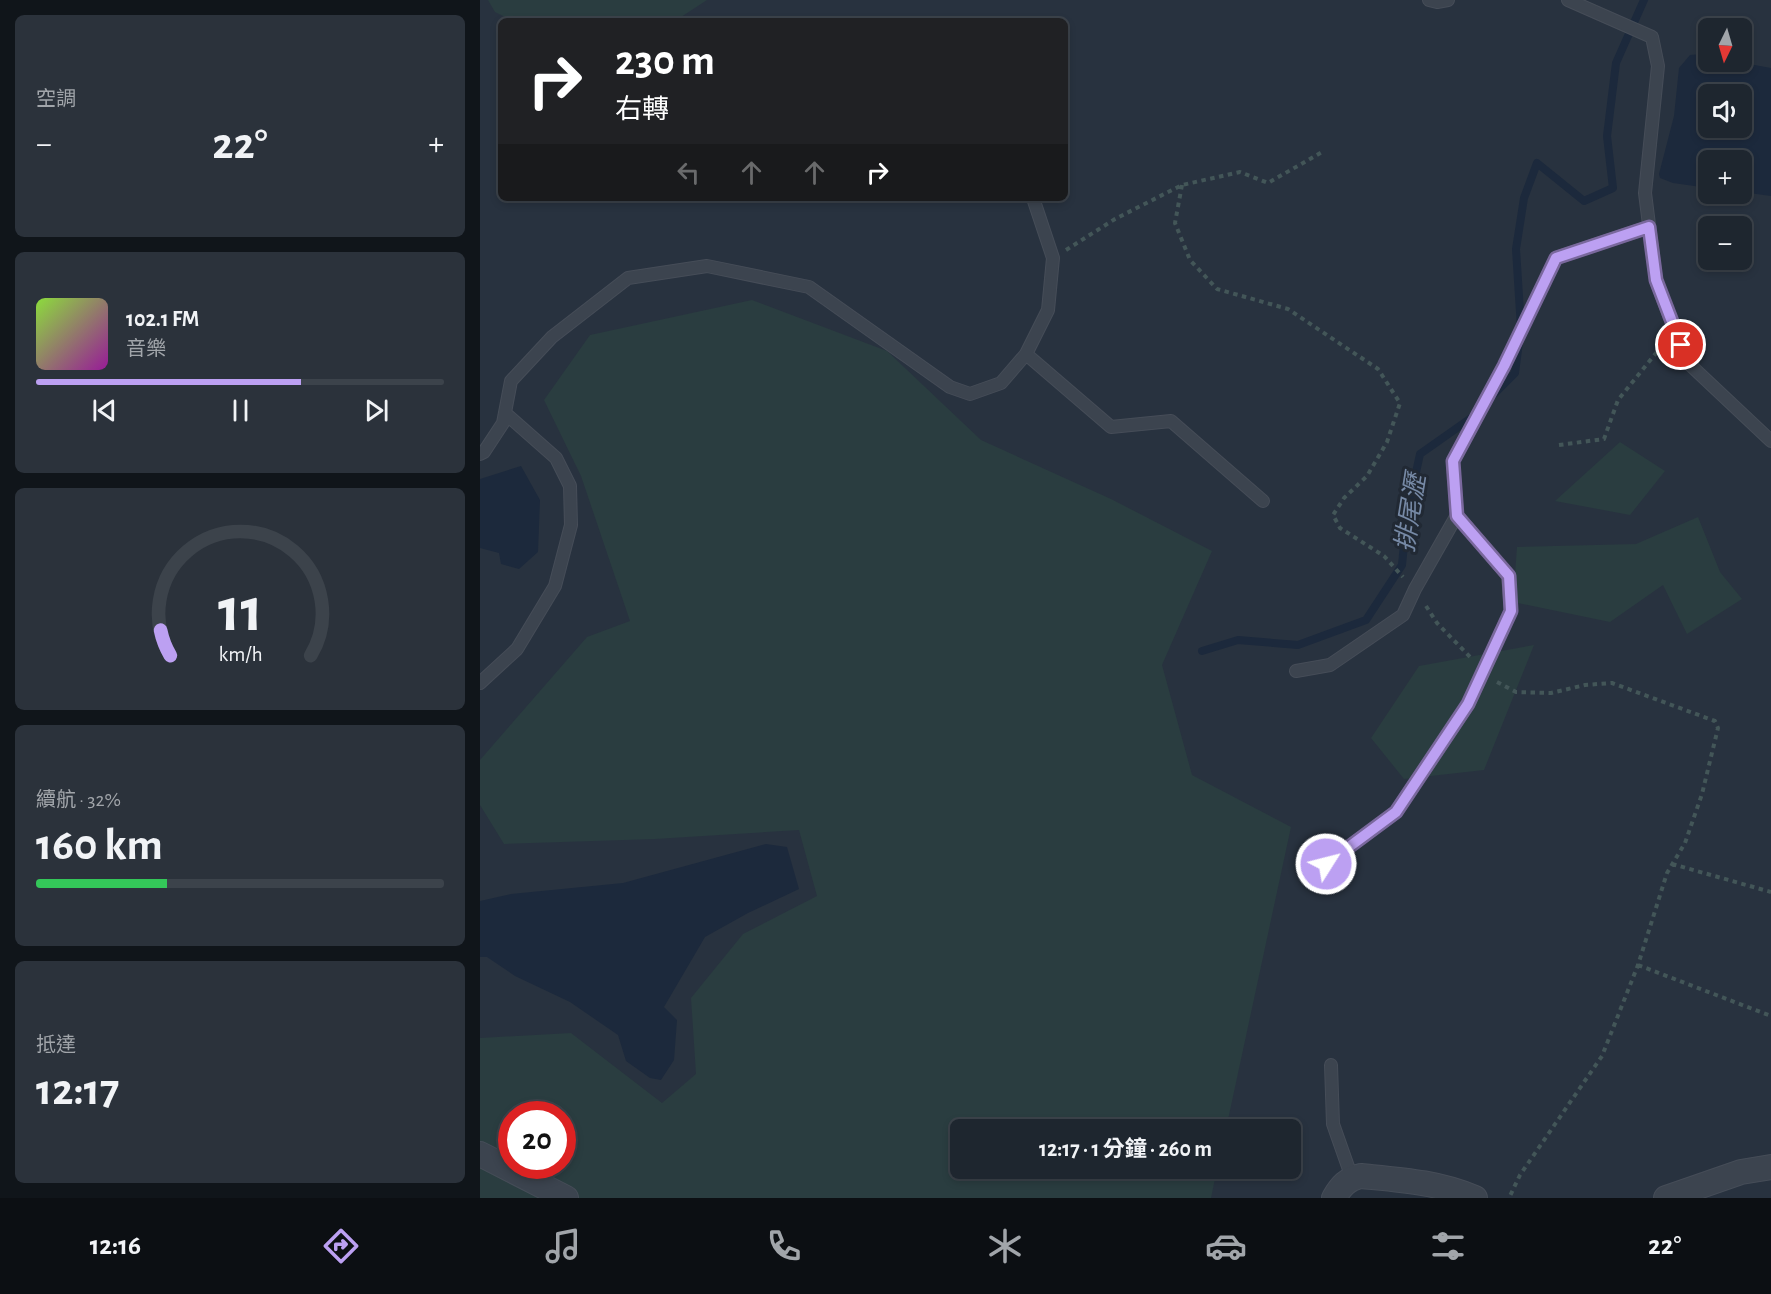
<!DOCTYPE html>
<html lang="zh-TW">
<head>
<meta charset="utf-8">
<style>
  body { margin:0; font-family:"Alegreya Sans","Noto Sans TC",sans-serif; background:#2b323b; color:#f1f3f6; height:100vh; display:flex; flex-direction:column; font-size:22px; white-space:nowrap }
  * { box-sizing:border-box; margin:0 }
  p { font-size:20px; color:#a1a5aa }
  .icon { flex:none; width:33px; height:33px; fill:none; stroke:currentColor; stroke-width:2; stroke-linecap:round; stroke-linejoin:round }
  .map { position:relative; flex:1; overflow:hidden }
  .details { display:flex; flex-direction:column; gap:15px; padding:15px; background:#10151a; width:480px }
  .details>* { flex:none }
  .hud { position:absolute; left:18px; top:18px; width:570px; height:183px; border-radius:9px; box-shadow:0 3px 9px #0003,0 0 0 2px #3c434b; background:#202124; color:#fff; overflow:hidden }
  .needle { width:39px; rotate:185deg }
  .controls { position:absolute; left:1218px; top:18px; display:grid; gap:12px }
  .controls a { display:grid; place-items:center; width:54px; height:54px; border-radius:9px; background:#1e262f; box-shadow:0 3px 9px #0003,0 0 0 2px #3c434b; font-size:30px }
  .speed { position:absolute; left:18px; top:1101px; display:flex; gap:12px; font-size:30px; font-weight:700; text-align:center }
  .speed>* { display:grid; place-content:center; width:78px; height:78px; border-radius:50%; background:#1e262f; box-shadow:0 3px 9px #0003,0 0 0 2px #3c434b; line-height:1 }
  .speed .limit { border:9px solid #d22; background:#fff; color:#111 }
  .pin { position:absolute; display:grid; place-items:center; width:51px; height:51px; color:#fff; margin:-26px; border:3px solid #fff; border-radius:50%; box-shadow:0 2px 6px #0007 }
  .me { position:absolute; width:66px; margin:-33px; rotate:54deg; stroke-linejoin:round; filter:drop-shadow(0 0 4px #0008) }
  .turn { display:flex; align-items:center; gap:21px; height:126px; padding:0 18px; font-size:27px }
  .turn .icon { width:78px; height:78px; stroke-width:2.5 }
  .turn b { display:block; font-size:42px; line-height:51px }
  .lanes { display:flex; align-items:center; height:57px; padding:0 18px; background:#0003; justify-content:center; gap:30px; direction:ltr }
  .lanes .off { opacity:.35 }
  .big { font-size:45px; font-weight:700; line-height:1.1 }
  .details .tile { flex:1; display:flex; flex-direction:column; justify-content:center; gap:9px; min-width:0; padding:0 21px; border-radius:9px; background:#2b323b }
  .details .dial { align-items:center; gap:0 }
  .dial svg { height:156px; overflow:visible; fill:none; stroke:#3c434b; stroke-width:7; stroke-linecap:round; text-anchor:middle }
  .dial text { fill:#f1f3f6; stroke:none }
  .song { display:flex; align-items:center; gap:18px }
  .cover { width:72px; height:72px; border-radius:9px; background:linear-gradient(135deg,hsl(90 70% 55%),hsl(300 70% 35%)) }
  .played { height:6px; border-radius:3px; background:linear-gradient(90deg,#bca0f2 65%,#3c434b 65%) }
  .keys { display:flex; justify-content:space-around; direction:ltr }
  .heat { display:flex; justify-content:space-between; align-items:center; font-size:33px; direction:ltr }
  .charge { height:9px; border-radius:4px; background:linear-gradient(90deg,#34c759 32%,#3c434b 0) }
  .trip { position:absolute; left:470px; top:1119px; width:351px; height:60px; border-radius:9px; background:#1e262f; box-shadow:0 3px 9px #0003,0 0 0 2px #3c434b; font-weight:700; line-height:60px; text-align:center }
  .menu { display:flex; height:96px; justify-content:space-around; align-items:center; background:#0c0f13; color:#a1a5aa }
  .menu .icon { width:42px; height:42px }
  .menu .on { color:#bca0f2 }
  .menu b { font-size:27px; color:#f1f3f6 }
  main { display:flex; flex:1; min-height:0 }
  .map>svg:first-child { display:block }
</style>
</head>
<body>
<main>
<section class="details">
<div class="tile"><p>空調</p>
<div class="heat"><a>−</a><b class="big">22°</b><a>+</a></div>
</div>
<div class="tile">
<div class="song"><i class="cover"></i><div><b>102.1 FM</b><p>音樂</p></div></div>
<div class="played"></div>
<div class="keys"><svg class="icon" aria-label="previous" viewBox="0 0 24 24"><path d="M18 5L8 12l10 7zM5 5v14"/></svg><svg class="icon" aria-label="pause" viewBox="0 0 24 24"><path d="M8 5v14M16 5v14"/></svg><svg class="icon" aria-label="next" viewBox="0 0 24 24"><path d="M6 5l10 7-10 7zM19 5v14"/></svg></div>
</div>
<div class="tile dial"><svg viewBox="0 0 100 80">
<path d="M14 69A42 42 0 1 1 86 69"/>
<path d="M14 69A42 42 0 0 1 9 56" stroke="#bca0f2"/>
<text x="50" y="56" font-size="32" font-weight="700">11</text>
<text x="50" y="72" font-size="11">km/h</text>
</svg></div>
<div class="tile"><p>續航 · 32%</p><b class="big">160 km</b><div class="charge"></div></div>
<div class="tile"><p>抵達</p><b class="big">12:17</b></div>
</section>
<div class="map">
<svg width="1291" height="1198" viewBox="0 0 1291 1198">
  <rect width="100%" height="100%" fill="#28323f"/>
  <path fill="#2a3d40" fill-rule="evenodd" d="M8 0H227L195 21H33L15 12Z
    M272 300 407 351 501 440 631 499 732 551 682 665 712 775 811 827 746 1129 480 1130V1168L737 1169 731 1198H0V1038L91 1033 182 1103 216 1074 211 998 263 934 337 896 319 830 175 839 24 844 0 805V760L107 637 150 621 101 476 64 400 110 335ZM32 1114H82V1166H32Z
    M1140 442 1185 471 1150 515 1075 501Z
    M1218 517 1240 572 1262 599 1207 634 1183 585 1130 622 1033 602 1037 547 1156 544Z
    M1054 645 1004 770 924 779 891 738 939 666Z"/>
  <path fill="#1c293c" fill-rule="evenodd" d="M1221 54 1228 55V62H1258L1291 68V196L1262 192V160H1228V188L1193 183 1180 178 1179 174 1194 116 1199 68 1210 55ZM1228 94H1262V128H1228Z
    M41 466 60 500 58 552 39 569 21 564 19 553 0 548V479Z
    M286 844 307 847 319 889 268 913 225 937 184 1007 197 1020 194 1060 181 1080 170 1078 146 1061 138 1035 90 1002 35 976 7 957H0V901L31 894 143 883Z"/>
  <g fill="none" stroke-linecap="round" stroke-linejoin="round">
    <path stroke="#1c293c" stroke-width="8" d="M1041 328 1036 249 1044 198 1057 163 1104 201 1133 188 1127 136 1136 63 1164 0
      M1010 398 1035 373 1039 342
      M722 651 758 640 818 645 886 620 922 565 927 514 940 454 994 416"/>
    <defs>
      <path id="service" d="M949 0 957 2 968 0
        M1088 0 1172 37 1178 66 1165 193 1176 280 1206 361 1291 441
        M546 354 631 427 691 421 783 501
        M0 454 4 452 23 423 31 381 72 337 148 278 227 266 329 287 470 387 490 394 521 383 546 354 568 310 573 258 553 198
        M816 671 850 665 923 615 935 589 977 515
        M0 683 37 649 75 586 91 525 90 486 76 458 25 413
        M846 864 916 812 988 704 1031 611 1028 576 977 515 973 461 1024 366 1076 258 1169 227
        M851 1065 853 1124 872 1178"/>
      <path id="minor" d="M0 1154 86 1198
        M854 1198C861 1186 867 1179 881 1176 922 1180 957 1182 995 1198
        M1186 1198 1261 1172 1291 1167"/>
    </defs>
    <use href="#service" stroke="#464d58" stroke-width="14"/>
    <use href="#minor" stroke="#464d58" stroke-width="26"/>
    <path stroke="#435658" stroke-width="4" stroke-dasharray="4.5 4.5" stroke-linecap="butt" d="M702 185 695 223 710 260 737 289 808 309 898 369 920 403 907 442 887 476 864 498 853 515 860 528 904 556 923 577
      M586 250 635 219 702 185 760 172 788 183 842 152
      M1079 445 1124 439 1138 400 1181 347
      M946 606 957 623 992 659
      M1017 682 1036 692 1071 693 1105 685 1132 683 1235 721 1238 728 1222 794 1205 843 1187 873 1158 965 1122 1056 1040 1175 1029 1198
      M1192 864 1291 892
      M1158 965 1291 1016"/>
    <use href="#service" stroke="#3c444f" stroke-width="12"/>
    <use href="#minor" stroke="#3c444f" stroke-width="24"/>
  </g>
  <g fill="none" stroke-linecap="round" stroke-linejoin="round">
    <defs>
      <path id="route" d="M846 864 916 812 988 704 1031 611 1029 576 977 516 973 461 1024 366 1076 258 1169 227 1176 280 1201 345"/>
    </defs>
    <use href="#route" stroke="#7a689d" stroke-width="15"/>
    <use href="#route" stroke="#bca0f2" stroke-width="10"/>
  </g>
  <g text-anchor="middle" stroke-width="6" stroke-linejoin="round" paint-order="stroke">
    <g font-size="26" font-style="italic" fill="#7689a5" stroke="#212934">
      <text transform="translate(930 513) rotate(-81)" y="9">排尾瀝</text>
    </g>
  </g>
</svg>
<div class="controls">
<a><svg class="needle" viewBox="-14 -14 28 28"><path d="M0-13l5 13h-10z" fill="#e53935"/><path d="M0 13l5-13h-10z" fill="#a1a5aa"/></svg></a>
<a><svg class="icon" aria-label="sound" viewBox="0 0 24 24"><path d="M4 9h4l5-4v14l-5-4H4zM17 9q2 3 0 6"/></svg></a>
<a>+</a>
<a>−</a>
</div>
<div class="speed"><div class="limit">20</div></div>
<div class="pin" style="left:1201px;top:345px;background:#d93025"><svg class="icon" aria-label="arrive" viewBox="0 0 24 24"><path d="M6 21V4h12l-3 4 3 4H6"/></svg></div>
<svg class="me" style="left:846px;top:864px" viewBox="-20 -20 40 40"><circle r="17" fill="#bca0f2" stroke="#fff" stroke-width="3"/><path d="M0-11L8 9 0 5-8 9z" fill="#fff"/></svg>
<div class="trip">12:17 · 1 分鐘 · 260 m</div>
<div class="hud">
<div class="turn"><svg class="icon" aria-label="right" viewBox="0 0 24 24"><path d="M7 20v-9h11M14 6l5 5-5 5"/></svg><div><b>230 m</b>右轉</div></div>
<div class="lanes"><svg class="icon off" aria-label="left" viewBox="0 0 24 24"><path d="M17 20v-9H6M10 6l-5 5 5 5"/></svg><svg class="icon off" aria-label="ahead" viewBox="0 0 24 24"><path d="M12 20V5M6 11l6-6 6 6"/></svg><svg class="icon off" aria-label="ahead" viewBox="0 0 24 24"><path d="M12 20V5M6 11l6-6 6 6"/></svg><svg class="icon" aria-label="right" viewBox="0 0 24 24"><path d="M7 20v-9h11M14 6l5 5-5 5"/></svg></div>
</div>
</div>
</main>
<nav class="menu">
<b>12:16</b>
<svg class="icon on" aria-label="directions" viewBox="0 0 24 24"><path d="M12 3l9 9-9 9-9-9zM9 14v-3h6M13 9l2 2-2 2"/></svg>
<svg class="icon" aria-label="music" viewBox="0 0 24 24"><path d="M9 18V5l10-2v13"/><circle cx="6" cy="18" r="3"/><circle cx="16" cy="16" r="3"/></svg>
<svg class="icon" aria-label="phone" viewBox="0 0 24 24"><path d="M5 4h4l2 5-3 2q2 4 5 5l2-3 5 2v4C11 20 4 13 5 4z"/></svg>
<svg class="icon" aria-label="climate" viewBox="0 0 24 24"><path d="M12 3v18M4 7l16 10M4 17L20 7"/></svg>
<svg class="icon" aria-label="car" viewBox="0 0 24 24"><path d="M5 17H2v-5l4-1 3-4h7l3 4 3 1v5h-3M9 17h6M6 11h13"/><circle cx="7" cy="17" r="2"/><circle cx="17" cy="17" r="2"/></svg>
<svg class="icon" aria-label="filters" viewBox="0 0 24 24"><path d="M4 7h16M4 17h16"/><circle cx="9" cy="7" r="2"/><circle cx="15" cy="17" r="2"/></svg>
<b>22°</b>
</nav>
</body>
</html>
